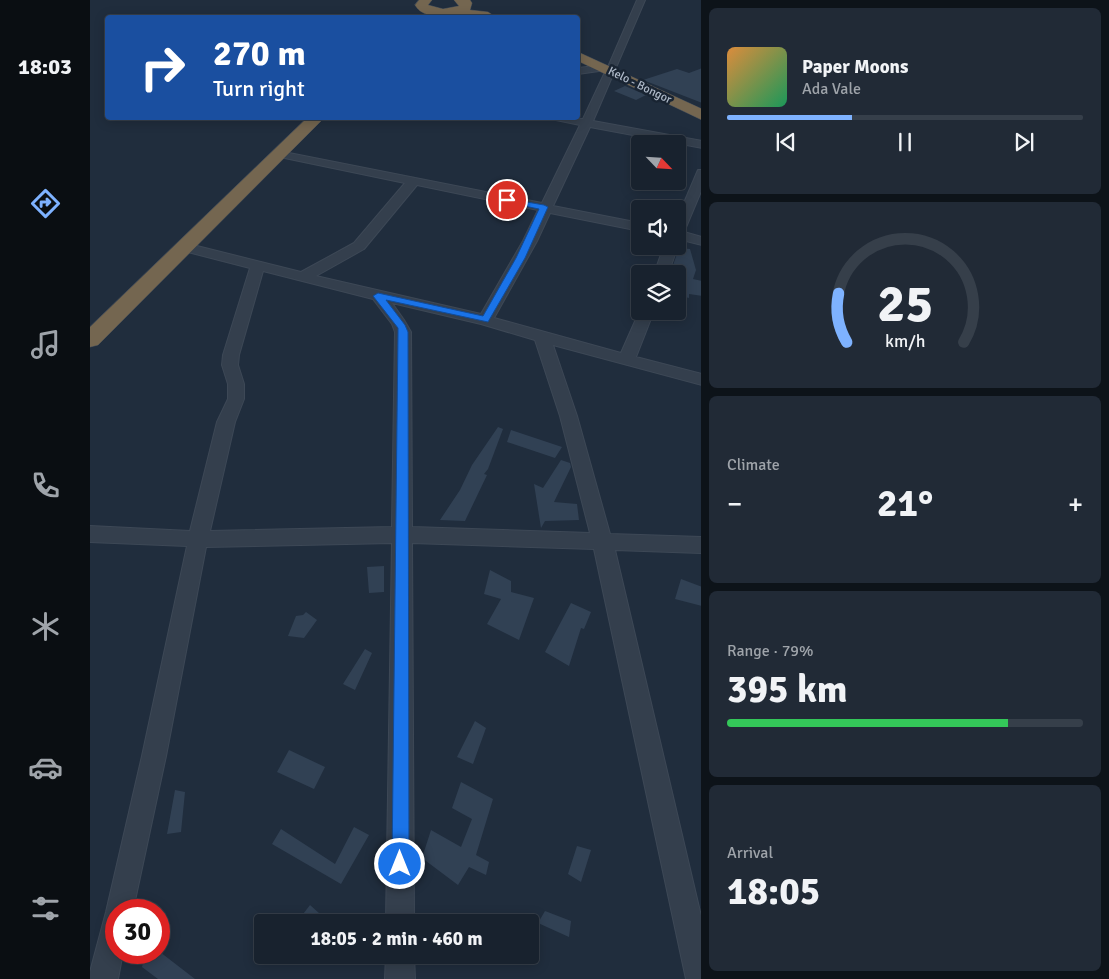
<!DOCTYPE html>
<html lang="en">
<head>
<meta charset="utf-8">
<style>
  body { margin:0; font-family:Signika,sans-serif; background:#212a36; color:#f1f3f6; height:100vh; display:flex; flex-direction:column; font-size:19px; white-space:nowrap }
  * { box-sizing:border-box; margin:0 }
  p { font-size:16px; color:#9fa4aa }
  .icon { flex:none; width:28px; height:28px; fill:none; stroke:currentColor; stroke-width:2; stroke-linecap:round; stroke-linejoin:round }
  .map { position:relative; flex:1; overflow:hidden }
  .side { display:flex; flex-direction:column; gap:8px; padding:8px; background:#0d1319; width:408px }
  .side>* { flex:none }
  .hud { position:absolute; left:15px; top:15px; width:475px; height:105px; border-radius:5px; box-shadow:0 2px 12px #0003,0 0 0 1px #363f4a; background:#1a4fa0; color:#fff; overflow:hidden }
  .needle { width:32px; rotate:115deg }
  .fabs { position:absolute; left:541px; top:135px; display:grid; gap:10px }
  .fabs a { display:grid; place-items:center; width:55px; height:55px; border-radius:5px; background:#18222e; box-shadow:0 2px 12px #0003,0 0 0 1px #363f4a; font-size:25px }
  .speed { position:absolute; left:15px; top:899px; display:flex; gap:10px; font-size:25px; font-weight:700; text-align:center }
  .speed>* { display:grid; place-content:center; width:65px; height:65px; border-radius:50%; background:#18222e; box-shadow:0 2px 12px #0003,0 0 0 1px #363f4a; line-height:1 }
  .speed .limit { border:8px solid #d22; background:#fff; color:#111 }
  .pin { position:absolute; display:grid; place-items:center; width:42px; height:42px; color:#fff; margin:-21px; border:2px solid #fff; border-radius:50%; box-shadow:0 1px 5px #0007 }
  .me { position:absolute; width:55px; margin:-28px; rotate:0deg; stroke-linejoin:round; filter:drop-shadow(0 0 4px #0008) }
  .turn { display:flex; align-items:center; gap:18px; height:105px; padding:0 25px; font-size:22px }
  .turn .icon { width:65px; height:65px; stroke-width:2.5 }
  .turn b { display:block; font-size:35px; line-height:42px }
  .big { font-size:38px; font-weight:700; line-height:1.1 }
  .side .widget { flex:1; display:flex; flex-direction:column; justify-content:center; gap:8px; min-width:0; padding:0 18px; border-radius:8px; background:#212a36 }
  .side .dial { align-items:center; gap:0 }
  .dial svg { height:130px; overflow:visible; fill:none; stroke:#363f4a; stroke-width:7; stroke-linecap:round; text-anchor:middle }
  .dial text { fill:#f1f3f6; stroke:none }
  .song { display:flex; align-items:center; gap:15px }
  .cover { width:60px; height:60px; border-radius:8px; background:linear-gradient(135deg,hsl(30 70% 55%),hsl(150 70% 35%)) }
  .played { height:5px; border-radius:2px; background:linear-gradient(90deg,#7eb2ff 35%,#363f4a 35%) }
  .keys { display:flex; justify-content:space-around; direction:ltr }
  .heat { display:flex; justify-content:space-between; align-items:center; font-size:28px; direction:ltr }
  .charge { height:8px; border-radius:4px; background:linear-gradient(90deg,#34c759 79%,#363f4a 0) }
  .trip { position:absolute; left:164px; top:914px; width:285px; height:50px; border-radius:5px; background:#18222e; box-shadow:0 2px 12px #0003,0 0 0 1px #363f4a; font-weight:700; line-height:50px; text-align:center }
  main { display:flex; flex:1; min-height:0 }
  .menu { display:flex; flex-direction:column; width:90px; justify-content:space-around; align-items:center; background:#0a0e12; color:#9fa4aa }
  .menu .icon { width:35px; height:35px }
  .menu .current { color:#7eb2ff }
  .menu b { font-size:22px; color:#f1f3f6 }
  .map>svg:first-child { display:block }
</style>
</head>
<body>
<main>
<nav class="menu">
<b>18:03</b>
<svg class="icon current" aria-label="directions" viewBox="0 0 24 24"><path d="M12 3l9 9-9 9-9-9zM9 14v-3h6M13 9l2 2-2 2"/></svg>
<svg class="icon" aria-label="music" viewBox="0 0 24 24"><path d="M9 18V5l10-2v13"/><circle cx="6" cy="18" r="3"/><circle cx="16" cy="16" r="3"/></svg>
<svg class="icon" aria-label="phone" viewBox="0 0 24 24"><path d="M5 4h4l2 5-3 2q2 4 5 5l2-3 5 2v4C11 20 4 13 5 4z"/></svg>
<svg class="icon" aria-label="climate" viewBox="0 0 24 24"><path d="M12 3v18M4 7l16 10M4 17L20 7"/></svg>
<svg class="icon" aria-label="car" viewBox="0 0 24 24"><path d="M5 17H2v-5l4-1 3-4h7l3 4 3 1v5h-3M9 17h6M6 11h13"/><circle cx="7" cy="17" r="2"/><circle cx="17" cy="17" r="2"/></svg>
<svg class="icon" aria-label="filters" viewBox="0 0 24 24"><path d="M4 7h16M4 17h16"/><circle cx="9" cy="7" r="2"/><circle cx="15" cy="17" r="2"/></svg>
</nav>
<div class="map">
<svg width="612" height="979" viewBox="0 0 612 979">
  <rect width="100%" height="100%" fill="#202d3d"/>
  <path fill="#314154" d="M612 68V103L553 80 587 69 599 73Z
    M535 86 556 95 546 100 524 91Z
    M589 248 600 249 606 270 603 279 612 281V296L599 294V298L588 295V274H580Z
    M408 427 413 429 398 469 394 474 397 475 375 521 350 520 370 490 382 465Z
    M421 430 472 447 465 458 417 442Z
    M471 460 480 463 481 467 464 502 487 504 489 520 455 521 451 528 444 484 453 488Z
    M294 566V592L279 593 277 567Z
    M400 570 421 581V592L444 598 429 640 397 624 411 599 394 594Z
    M591 579 612 587V606L585 599Z
    M481 603 501 612 494 629 491 628 479 666 455 652Z
    M216 612 227 620 214 638 198 636 206 616 213 615Z
    M275 649 282 653 265 690 253 684Z
    M385 721 396 728 383 764 367 757Z
    M199 750 235 767 224 789 187 772Z
    M371 782 403 799 386 855 399 862 396 875 379 867 368 885 332 858 341 830 371 847 382 819 362 808Z
    M85 790 95 792 91 832 77 834Z
    M264 827 279 835 251 884 182 844 191 829 245 864Z
    M487 846 501 850 491 882 478 874Z
    M220 905 239 922H207Z
    M455 911 481 921 479 937 448 923Z
    M56 952H70L105 979H68L52 967Z"/>
  <g fill="none" stroke-linecap="round" stroke-linejoin="round">
    <defs>
      <path id="minor" d="M547 0H555L503 121 612 141V148L500 127 463 206 550 223V231L460 213 447 241 404 318 531 353 550 310 564 311 546 357 612 374V385L463 345 487 416 520 534 612 537V553L525 550 612 920V979H596L504 549 322 543 324 922H296L302 543 116 547 76 756 43 910H26V952H33L28 979H0V972L16 912 52 756 97 546 0 542V526L100 531 127 422 138 399V384L132 365 133 355 160 268 90 250 88 247 95 243 211 272 264 243 315 183 185 156 183 154 185 152 189 151 452 203 490 125 466 120 465 118 493 119 516 70 488 74V68L514 65 518 67ZM327 185 448 210 433 241 391 314 226 276 274 249ZM173 271 283 299 302 324 305 332 302 527 120 531 145 422 154 399V384L148 365 149 355ZM302 303 391 324 445 340 470 416 500 533 322 527 321 332 314 320Z
        M608 170H612V189L594 232 612 237V245L588 239V217Z
        M574 246H588L578 274H564Z
        M296 955H324L325 979H295Z"/>
      <path id="highway" d="M329 0H342L338 5 353 9 369 6 364 0H380L382 3 380 10 398 12 404 16C393 21 377 15 365 16 352 16 333 19 325 5Z
        M488 52 612 109V120L488 61Z
        M217 118H234L8 345 0 347V327Z"/>
    </defs>
    <use href="#minor" stroke="#3d4856" stroke-width="2"/>
    <use href="#highway" stroke="#3f4a58" stroke-width="1"/>
    <use href="#minor" fill="#343f4d" fill-rule="evenodd"/>
    <use href="#highway" fill="#746650" fill-rule="evenodd"/>
  </g>
  <path fill="#1a73e8" stroke="#114b97" d="M414 198 454 205 458 207 435 258 398 322 296 300 315 325 318 332 319 864 316 870 310 873 305 870 302 864 308 332V328L283 296 288 293 393 316 426 258 449 209 414 202Z"/>
  <g text-anchor="middle" stroke-width="5" stroke-linejoin="round" paint-order="stroke">
    <g font-size="12" fill="#afbac9" stroke="#192432">
      <text transform="translate(550 85) rotate(26)" y="4">Kelo - Bongor</text>
    </g>
  </g>
</svg>
<div class="fabs">
<a><svg class="needle" viewBox="-14 -14 28 28"><path d="M0-13l5 13h-10z" fill="#e53935"/><path d="M0 13l5-13h-10z" fill="#9fa4aa"/></svg></a>
<a><svg class="icon" aria-label="sound" viewBox="0 0 24 24"><path d="M4 9h4l5-4v14l-5-4H4zM17 9q2 3 0 6"/></svg></a>
<a><svg class="icon" aria-label="layers" viewBox="0 0 24 24"><path d="M12 4l9 5-9 5-9-5zM3 14l9 5 9-5"/></svg></a>
</div>
<div class="speed"><div class="limit">30</div></div>
<div class="pin" style="left:417px;top:200px;background:#d93025"><svg class="icon" aria-label="arrive" viewBox="0 0 24 24"><path d="M6 21V4h12l-3 4 3 4H6"/></svg></div>
<svg class="me" style="left:310px;top:864px" viewBox="-20 -20 40 40"><circle r="17" fill="#1a73e8" stroke="#fff" stroke-width="3"/><path d="M0-11L8 9 0 5-8 9z" fill="#fff"/></svg>
<div class="trip">18:05 · 2 min · 460 m</div>
<div class="hud">
<div class="turn"><svg class="icon" aria-label="right" viewBox="0 0 24 24"><path d="M7 20v-9h11M14 6l5 5-5 5"/></svg><div><b>270 m</b>Turn right</div></div>
</div>
</div>
<section class="side">
<div class="widget">
<div class="song"><i class="cover"></i><div><b>Paper Moons</b><p>Ada Vale</p></div></div>
<div class="played"></div>
<div class="keys"><svg class="icon" aria-label="previous" viewBox="0 0 24 24"><path d="M18 5L8 12l10 7zM5 5v14"/></svg><svg class="icon" aria-label="pause" viewBox="0 0 24 24"><path d="M8 5v14M16 5v14"/></svg><svg class="icon" aria-label="next" viewBox="0 0 24 24"><path d="M6 5l10 7-10 7zM19 5v14"/></svg></div>
</div>
<div class="widget dial"><svg viewBox="0 0 100 80">
<path d="M14 69A42 42 0 1 1 86 69"/>
<path d="M14 69A42 42 0 0 1 9 39" stroke="#7eb2ff"/>
<text x="50" y="56" font-size="32" font-weight="700">25</text>
<text x="50" y="72" font-size="11">km/h</text>
</svg></div>
<div class="widget"><p>Climate</p>
<div class="heat"><a>−</a><b class="big">21°</b><a>+</a></div>
</div>
<div class="widget"><p>Range · 79%</p><b class="big">395 km</b><div class="charge"></div></div>
<div class="widget"><p>Arrival</p><b class="big">18:05</b></div>
</section>
</main>
</body>
</html>
